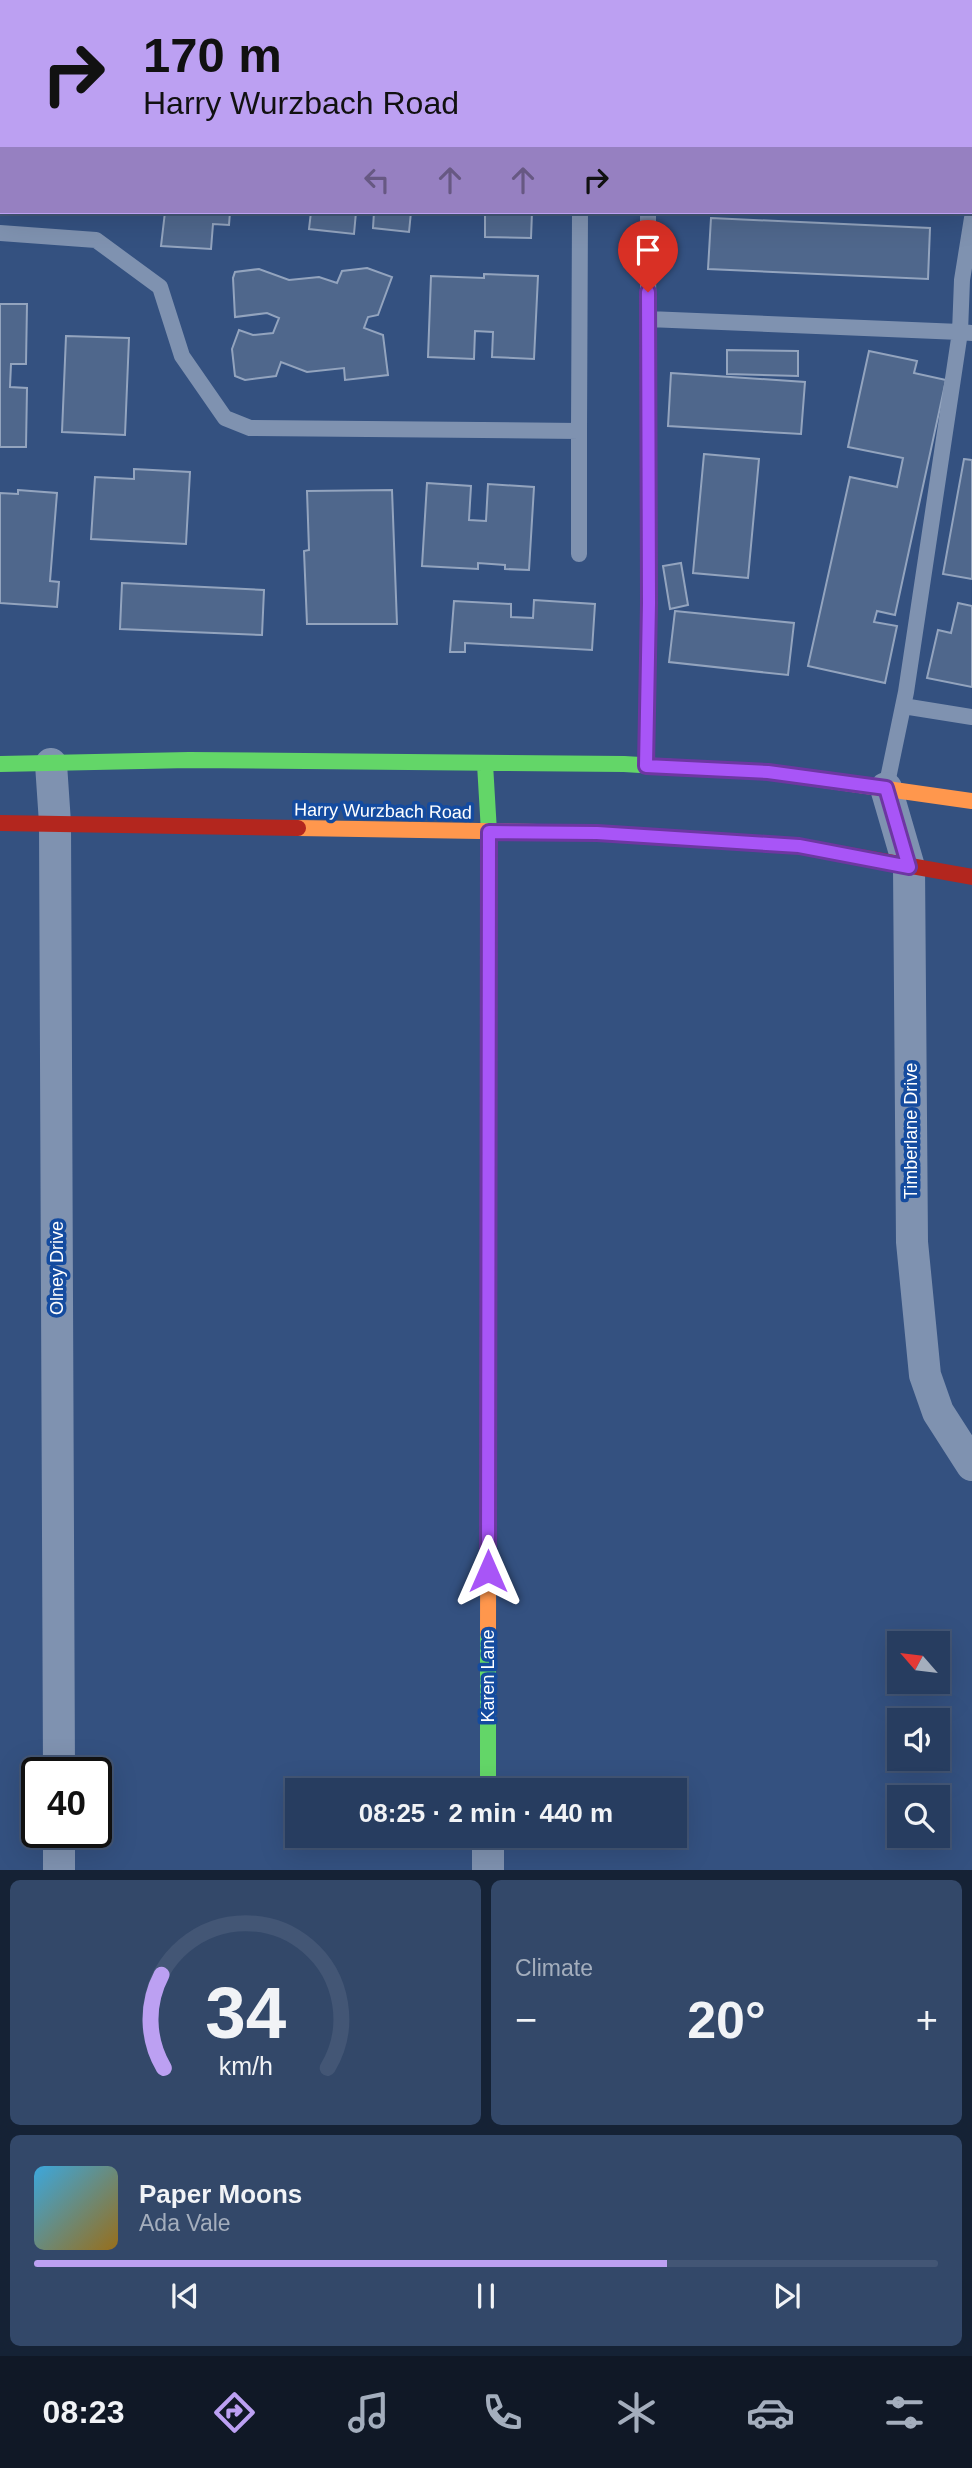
<!DOCTYPE html>
<html lang="en">
<head>
<meta charset="utf-8">
<style>
  body { margin:0; font-family:Arial,sans-serif; background:#334869; color:#f1f3f6; height:100vh; display:flex; flex-direction:column; font-size:26px; white-space:nowrap }
  * { box-sizing:border-box; margin:0 }
  p { font-size:23px; color:#a4aebd }
  .icon { flex:none; width:38px; height:38px; fill:none; stroke:currentColor; stroke-width:2; stroke-linecap:round; stroke-linejoin:round }
  .map { position:relative; height:1870px; overflow:hidden }
  .details { display:flex; flex-direction:column; gap:10px; padding:10px; background:#152235; flex:1 }
  .details>* { flex:none }
  .hud { position:absolute; left:0px; top:0px; width:973px; height:214px; box-shadow:0 7px 28px #0002,0 0 0 2px #435675; background:#bca0f2; color:#111; overflow:hidden }
  .needle { width:46px; rotate:298deg }
  .controls { position:absolute; left:887px; top:1631px; display:grid; gap:14px }
  .controls a { display:grid; place-items:center; width:63px; height:63px; border-radius:0px; background:#273d60; box-shadow:0 7px 28px #0002,0 0 0 2px #435675; font-size:35px }
  .speed { position:absolute; left:21px; top:1757px; display:flex; gap:14px; font-size:35px; font-weight:700; text-align:center }
  .speed>* { display:grid; place-content:center; width:91px; height:91px; border-radius:50%; background:#273d60; box-shadow:0 7px 28px #0002,0 0 0 2px #435675; line-height:1 }
  .speed .limit { border:4px solid #111; border-radius:10px; background:#fff; color:#111 }
  .pin { position:absolute; display:grid; place-items:center; width:60px; height:60px; color:#fff; margin:-72px -30px; border-radius:50% 50% 50% 0; rotate:-45deg; box-shadow:0 0 7px #0007 }
  .pin .icon { rotate:45deg }
  .me { position:absolute; width:77px; margin:-38px; rotate:0deg; stroke-linejoin:round; filter:drop-shadow(0 0 5px #0008) }
  .turn { display:flex; align-items:center; gap:24px; height:147px; padding:0 28px; font-size:32px }
  .turn .icon { width:91px; height:91px; stroke-width:2.5 }
  .turn b { display:block; font-size:49px; line-height:60px }
  .lanes { display:flex; align-items:center; height:66px; padding:0 28px; background:#0003; justify-content:center; gap:35px; direction:ltr }
  .lanes .off { opacity:.35 }
  .big { font-size:52px; font-weight:700; line-height:1.1 }
  .details .widget { flex:1; display:flex; flex-direction:column; justify-content:center; gap:10px; min-width:0; padding:0 24px; border-radius:10px; background:#334869 }
  .details .dial { align-items:center; gap:0 }
  .dial svg { height:182px; overflow:visible; fill:none; stroke:#435675; stroke-width:7; stroke-linecap:round; text-anchor:middle }
  .dial text { fill:#f1f3f6; stroke:none }
  .song { display:flex; align-items:center; gap:21px }
  .cover { width:84px; height:84px; border-radius:10px; background:linear-gradient(135deg,hsl(200 70% 55%),hsl(40 70% 35%)) }
  .played { height:7px; border-radius:4px; background:linear-gradient(90deg,#bca0f2 70%,#435675 70%) }
  .keys { display:flex; justify-content:space-around; direction:ltr }
  .heat { display:flex; justify-content:space-between; align-items:center; font-size:38px; direction:ltr }
  .details .tiles { flex:1; display:grid; gap:10px; grid-template-columns:1fr 1fr }
  .widget:last-child { grid-column:span 2 }
  .trip { position:absolute; left:285px; top:1778px; width:402px; height:70px; border-radius:0px; background:#273d60; box-shadow:0 7px 28px #0002,0 0 0 2px #435675; font-weight:700; line-height:70px; text-align:center }
  .menu { display:flex; height:112px; justify-content:space-around; align-items:center; background:#101826; color:#a4aebd }
  .menu .icon { width:49px; height:49px }
  .menu .selected { color:#bca0f2 }
  .menu b { font-size:32px; color:#f1f3f6 }
  .map>svg:first-child { display:block }
</style>
</head>
<body>
<div class="map">
<svg width="972" height="1870" viewBox="0 0 972 1870">
  <rect width="100%" height="100%" fill="#345180"/>
  <path fill="#4f678c" stroke="#93a4be" stroke-width="2" d="M0 0H64L2 2V19Z
    M435 0H530L434 2Z
    M0 66H2V174H0Z
    M165 212H230L229 225 213 224 211 249 161 246Z
    M311 212H356L354 234 309 229Z
    M374 212H411L409 232 373 228Z
    M485 212H532L531 238 485 237Z
    M788 212H933L788 214Z
    M711 218 930 228 928 279 708 269Z
    M367 268 392 277 378 315 368 317 364 328 383 335 388 375 345 380 344 368 307 372 281 362 276 376 245 380 235 376 232 349 239 330 253 335 273 333 279 318 267 313 235 317 233 278 235 272 259 269 289 280 319 277 337 283 342 271Z
    M484 274 538 276 534 359 492 357 493 332 475 331 474 359 428 357 431 276 484 278Z
    M0 304H27L26 364H11L10 387 27 388 26 447H0Z
    M66 336 129 338 125 435 62 432Z
    M727 350 798 351V376L727 374Z
    M869 351 917 361 914 373 946 380 895 615 877 611 874 622 897 626 885 683 808 666 850 477 897 487 903 458 848 447Z
    M671 373 805 382 801 434 668 426Z
    M704 454 759 459 748 578 693 573Z
    M964 459 972 460V579L943 574Z
    M134 469 190 472 186 544 91 539 95 477 134 479Z
    M427 483 471 486 469 520 486 521 488 484 534 487 529 570 505 569V565L478 563V569L422 566Z
    M18 490 57 493 50 581 59 582 57 607 0 603V493L18 494Z
    M392 490 397 624H307L304 551 309 550 307 491Z
    M681 563 688 605 670 609 663 566Z
    M122 583 264 590 262 635 120 629Z
    M534 600 595 604 592 650 465 643V652H450L454 601 511 604V617L533 618Z
    M958 603 972 606V687L927 678 938 630 951 633Z
    M675 611 794 623 788 675 669 662Z"/>
  <g fill="none" stroke-linecap="round" stroke-linejoin="round">
    <path stroke="#7f92b0" stroke-width="16" d="M647 0V2
      M581 2V0
      M972 218 962 280 960 332 972 333
      M0 233 96 240 160 287 182 356 225 418 250 428 579 431 580 212
      M648 319 960 332 906 692 886 788
      M579 554V431
      M903 706 972 717
      M646 766 649 603 648 212"/>
    <path stroke="#7f92b0" stroke-width="32" d="M51 764 55 823 59 1773
      M886 788 909 867 912 1242 925 1375 938 1412 972 1465
      M59 1832V1870
      M488 1870V1836"/>
    <path stroke="#63d668" stroke-width="16" d="M0 764 189 760 624 764 689 768
      M485 764 489 832V1204
      M488 1790V1634"/>
    <path stroke="#ff974d" stroke-width="16" d="M689 768 768 772 972 801
      M298 828 597 833 737 842
      M488 1634 489 1204"/>
    <path stroke="#b3261e" stroke-width="16" d="M0 823 298 828
      M737 842 799 846 972 877"/>
  </g>
  <g fill="none" stroke-linecap="round" stroke-linejoin="round">
    <defs>
      <path id="route" d="M488 1571 489 832 597 833 799 846 909 867 886 788 768 772 646 766 649 603 648 292"/>
    </defs>
    <use href="#route" stroke="#6d37a1" stroke-width="18"/>
    <use href="#route" stroke="#a855f7" stroke-width="12"/>
  </g>
  <g text-anchor="middle" stroke-width="7" stroke-linejoin="round" paint-order="stroke">
    <g font-size="18" fill="#fff" stroke="#144b9f">
      <text transform="translate(383 811) rotate(1)" y="6">Harry Wurzbach Road</text>
      <text transform="translate(911 1131) rotate(-90)" y="6">Timberlane Drive</text>
      <text transform="translate(57 1268) rotate(-90)" y="6">Olney Drive</text>
      <text transform="translate(488 1676) rotate(-90)" y="6">Karen Lane</text>
    </g>
  </g>
</svg>
<div class="controls">
<a><svg class="needle" viewBox="-14 -14 28 28"><path d="M0-13l5 13h-10z" fill="#e53935"/><path d="M0 13l5-13h-10z" fill="#a4aebd"/></svg></a>
<a><svg class="icon" aria-label="sound" viewBox="0 0 24 24"><path d="M4 9h4l5-4v14l-5-4H4zM17 9q2 3 0 6"/></svg></a>
<a><svg class="icon" aria-label="search" viewBox="0 0 24 24"><circle cx="10" cy="10" r="6"/><path d="M15 15l6 6"/></svg></a>
</div>
<div class="speed"><div class="limit">40</div></div>
<div class="pin" style="left:648px;top:292px;background:#d93025"><svg class="icon" aria-label="arrive" viewBox="0 0 24 24"><path d="M6 21V4h12l-3 4 3 4H6"/></svg></div>
<svg class="me" style="left:488px;top:1571px" viewBox="-20 -20 40 40"><path d="M0-17L14 15 0 8-14 15z" fill="#a855f7" stroke="#fff" stroke-width="4"/></svg>
<div class="trip">08:25 · 2 min · 440 m</div>
<div class="hud">
<div class="turn"><svg class="icon" aria-label="right" viewBox="0 0 24 24"><path d="M7 20v-9h11M14 6l5 5-5 5"/></svg><div><b>170 m</b>Harry Wurzbach Road</div></div>
<div class="lanes"><svg class="icon off" aria-label="left" viewBox="0 0 24 24"><path d="M17 20v-9H6M10 6l-5 5 5 5"/></svg><svg class="icon off" aria-label="ahead" viewBox="0 0 24 24"><path d="M12 20V5M6 11l6-6 6 6"/></svg><svg class="icon off" aria-label="ahead" viewBox="0 0 24 24"><path d="M12 20V5M6 11l6-6 6 6"/></svg><svg class="icon" aria-label="right" viewBox="0 0 24 24"><path d="M7 20v-9h11M14 6l5 5-5 5"/></svg></div>
</div>
</div>
<section class="details">
<div class="tiles">
<div class="widget dial"><svg viewBox="0 0 100 80">
<path d="M14 69A42 42 0 1 1 86 69"/>
<path d="M14 69A42 42 0 0 1 13 28" stroke="#bca0f2"/>
<text x="50" y="56" font-size="32" font-weight="700">34</text>
<text x="50" y="72" font-size="11">km/h</text>
</svg></div>
<div class="widget"><p>Climate</p>
<div class="heat"><a>−</a><b class="big">20°</b><a>+</a></div>
</div>
<div class="widget">
<div class="song"><i class="cover"></i><div><b>Paper Moons</b><p>Ada Vale</p></div></div>
<div class="played"></div>
<div class="keys"><svg class="icon" aria-label="previous" viewBox="0 0 24 24"><path d="M18 5L8 12l10 7zM5 5v14"/></svg><svg class="icon" aria-label="pause" viewBox="0 0 24 24"><path d="M8 5v14M16 5v14"/></svg><svg class="icon" aria-label="next" viewBox="0 0 24 24"><path d="M6 5l10 7-10 7zM19 5v14"/></svg></div>
</div>
</div>
</section>
<nav class="menu">
<b>08:23</b>
<svg class="icon selected" aria-label="directions" viewBox="0 0 24 24"><path d="M12 3l9 9-9 9-9-9zM9 14v-3h6M13 9l2 2-2 2"/></svg>
<svg class="icon" aria-label="music" viewBox="0 0 24 24"><path d="M9 18V5l10-2v13"/><circle cx="6" cy="18" r="3"/><circle cx="16" cy="16" r="3"/></svg>
<svg class="icon" aria-label="phone" viewBox="0 0 24 24"><path d="M5 4h4l2 5-3 2q2 4 5 5l2-3 5 2v4C11 20 4 13 5 4z"/></svg>
<svg class="icon" aria-label="climate" viewBox="0 0 24 24"><path d="M12 3v18M4 7l16 10M4 17L20 7"/></svg>
<svg class="icon" aria-label="car" viewBox="0 0 24 24"><path d="M5 17H2v-5l4-1 3-4h7l3 4 3 1v5h-3M9 17h6M6 11h13"/><circle cx="7" cy="17" r="2"/><circle cx="17" cy="17" r="2"/></svg>
<svg class="icon" aria-label="filters" viewBox="0 0 24 24"><path d="M4 7h16M4 17h16"/><circle cx="9" cy="7" r="2"/><circle cx="15" cy="17" r="2"/></svg>
</nav>
</body>
</html>
